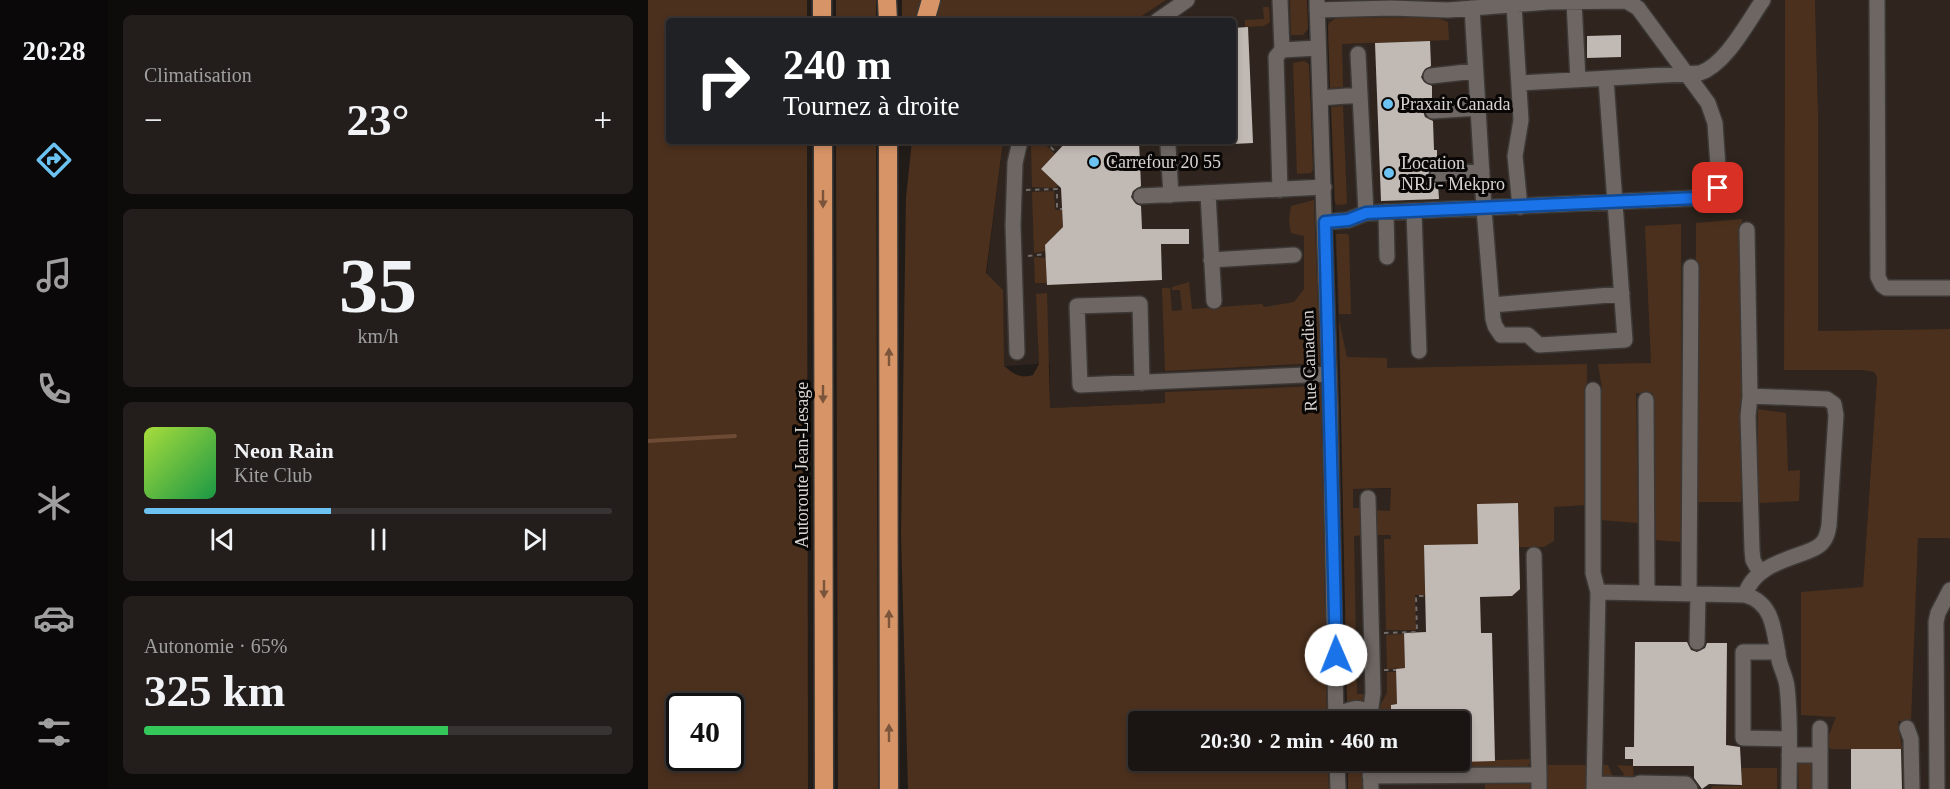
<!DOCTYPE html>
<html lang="fr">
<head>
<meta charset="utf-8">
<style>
  body { margin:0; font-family:Georgia,serif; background:#231e1c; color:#f1f3f6; height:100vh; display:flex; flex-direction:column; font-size:22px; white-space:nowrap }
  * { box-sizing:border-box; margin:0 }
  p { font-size:20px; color:#9f9fa0 }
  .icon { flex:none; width:33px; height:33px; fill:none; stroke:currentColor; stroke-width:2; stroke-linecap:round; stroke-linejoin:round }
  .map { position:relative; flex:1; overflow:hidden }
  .details { display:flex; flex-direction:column; gap:15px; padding:15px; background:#0e0c0a; width:540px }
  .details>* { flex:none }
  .guide { position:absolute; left:18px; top:18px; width:570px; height:126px; border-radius:6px; box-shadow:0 3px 9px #0003,0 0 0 2px #383433; background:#202124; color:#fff; overflow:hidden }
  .speed { position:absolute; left:18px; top:693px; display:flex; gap:12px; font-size:30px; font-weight:700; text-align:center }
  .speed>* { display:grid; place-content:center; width:78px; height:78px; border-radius:50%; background:#1a1513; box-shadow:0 3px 9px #0003,0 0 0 2px #383433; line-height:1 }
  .speed .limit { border:3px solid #111; border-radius:9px; background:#fff; color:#111 }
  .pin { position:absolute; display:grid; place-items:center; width:51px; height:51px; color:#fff; margin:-26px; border-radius:12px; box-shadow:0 3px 9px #0006 }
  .me { position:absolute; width:66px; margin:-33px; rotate:359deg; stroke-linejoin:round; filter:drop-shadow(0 0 4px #0008) }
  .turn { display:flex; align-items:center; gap:21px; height:126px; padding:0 18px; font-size:27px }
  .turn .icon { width:78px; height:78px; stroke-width:2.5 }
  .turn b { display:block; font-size:42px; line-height:51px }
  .big { font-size:45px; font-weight:700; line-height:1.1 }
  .details .widget { flex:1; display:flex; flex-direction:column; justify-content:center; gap:9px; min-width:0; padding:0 21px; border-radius:9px; background:#231e1c }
  .details .dial { align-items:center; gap:0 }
  .dial b { font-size:78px; line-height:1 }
  .song { display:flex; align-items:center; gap:18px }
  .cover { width:72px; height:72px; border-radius:9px; background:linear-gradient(135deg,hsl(80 70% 55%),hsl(140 70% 35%)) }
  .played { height:6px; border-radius:3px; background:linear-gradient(90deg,#6cc3f2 40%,#383433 40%) }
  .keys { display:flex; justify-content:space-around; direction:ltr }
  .heat { display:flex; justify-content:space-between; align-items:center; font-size:33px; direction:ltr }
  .charge { height:9px; border-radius:4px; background:linear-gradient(90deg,#34c759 65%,#383433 0) }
  .trip { position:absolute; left:480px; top:711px; width:342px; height:60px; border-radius:6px; background:#1a1513; box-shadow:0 3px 9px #0003,0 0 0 2px #383433; font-weight:700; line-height:60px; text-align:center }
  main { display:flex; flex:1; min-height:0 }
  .tabs { display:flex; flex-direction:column; width:108px; justify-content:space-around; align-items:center; background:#0a0808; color:#9f9fa0 }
  .tabs .icon { width:42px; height:42px }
  .tabs .selected { color:#6cc3f2 }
  .tabs b { font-size:27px; color:#f1f3f6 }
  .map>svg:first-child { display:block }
</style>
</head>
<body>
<main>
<nav class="tabs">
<b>20:28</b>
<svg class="icon selected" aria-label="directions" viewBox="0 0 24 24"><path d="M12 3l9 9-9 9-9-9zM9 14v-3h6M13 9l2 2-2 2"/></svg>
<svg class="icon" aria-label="music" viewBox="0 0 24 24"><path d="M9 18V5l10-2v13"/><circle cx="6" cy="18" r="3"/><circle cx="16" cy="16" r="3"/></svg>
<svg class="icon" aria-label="phone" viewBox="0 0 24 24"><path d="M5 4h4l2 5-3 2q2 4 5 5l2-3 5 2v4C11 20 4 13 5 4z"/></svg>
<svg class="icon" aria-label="climate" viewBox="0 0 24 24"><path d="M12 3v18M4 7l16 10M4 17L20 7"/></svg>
<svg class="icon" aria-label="car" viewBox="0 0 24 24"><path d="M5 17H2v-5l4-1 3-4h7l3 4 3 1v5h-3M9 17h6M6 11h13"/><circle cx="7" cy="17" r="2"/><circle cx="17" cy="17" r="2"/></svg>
<svg class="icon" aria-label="filters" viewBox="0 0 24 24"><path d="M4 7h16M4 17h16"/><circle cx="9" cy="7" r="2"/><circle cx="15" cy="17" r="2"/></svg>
</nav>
<section class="details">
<div class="widget"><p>Climatisation</p>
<div class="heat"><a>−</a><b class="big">23°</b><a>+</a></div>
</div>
<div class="widget dial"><b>35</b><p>km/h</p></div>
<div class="widget">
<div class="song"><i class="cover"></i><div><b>Neon Rain</b><p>Kite Club</p></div></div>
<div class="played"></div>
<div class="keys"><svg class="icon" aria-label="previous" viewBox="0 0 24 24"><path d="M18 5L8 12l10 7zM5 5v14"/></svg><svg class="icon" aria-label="pause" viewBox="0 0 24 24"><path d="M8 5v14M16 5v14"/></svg><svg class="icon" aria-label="next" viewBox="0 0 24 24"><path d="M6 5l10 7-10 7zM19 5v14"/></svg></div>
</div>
<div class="widget"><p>Autonomie · 65%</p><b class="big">325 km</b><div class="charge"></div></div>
</section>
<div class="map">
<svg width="1302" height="789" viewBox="0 0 1302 789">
  <rect width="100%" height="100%" fill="#221c19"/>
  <path fill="#2f251e" d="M505 0H659L673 396 402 408V363L327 368 355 141H585V21H474Z
    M679 0H1137L1136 370H1214L1226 372 1229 377 1215 588 1262 721 1270 538H1302V789H700V761L812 760V722L699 721 695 489 888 487 886 366 692 369Z
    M1167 0H1302V329L1170 331V113Z"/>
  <path fill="#4b301d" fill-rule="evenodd" d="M0 0H159V21H21V141H159L160 789H0ZM82 706V758H32V706Z
    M188 0H228V21H188Z
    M254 0H275L270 21H254Z
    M292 0H518L486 21H286Z
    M642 0H659L660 29 655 35H643Z
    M1137 0H1167L1170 113V331L1302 329V538H1270L1263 721H1250L1254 749H1183L1177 745 1188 717 1153 715V592L1215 587 1229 377 1226 372 1214 370H1136Z
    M615 7H621L622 22 616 26 597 27V20L616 19Z
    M787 17 800 22 801 40 694 44 695 87 682 88 680 27 681 23 688 18Z
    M656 61 661 64 665 169 663 173 649 174 645 63Z
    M695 106 699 204 689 205 687 202 683 107Z
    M188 141H228L230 789H190Z
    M264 141H355L338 273 355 290 356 366C366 374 371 379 385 375L391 364 388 294 399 293 402 408 517 403V392L673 386 679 721 490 722V760L680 761 681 789H260L253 534 258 197Z
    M388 141H393L407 154 393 169 410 185 407 188 384 187 383 146Z
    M406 191 407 210H414L415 227 397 245 398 251 386 253 384 192Z
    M666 200 672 363 517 371 514 288H522L524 311 534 310 532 290H524V287L541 282 544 309 614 304 616 307 646 302 656 289V236L643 233 641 220 643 206Z
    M1094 219 1093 502H1047L1048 223Z
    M1033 224 1034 542 1006 540 1005 393H988L990 523 952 520 954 388 950 364 1003 363 997 226Z
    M688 234H699L701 236 703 314H691Z
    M386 257 398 258 399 283H387Z
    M691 320 699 357 739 358V368L939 364 938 505 906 507V541L896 547H871L870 503 830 504V544L776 546 777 595H767L768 630H738L736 539H743V535H727L726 510 742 511 743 488 705 489V508H715L716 535 706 536 709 694H719V698L714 704 703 705 699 701Z
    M1110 409 1138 413 1140 471 1152 470 1151 501 1110 503Z
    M756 634 757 668 739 669 738 635Z
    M739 672H748L749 704 743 705V721H727V715L739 693Z
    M883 759 881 765 875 768 767 770 766 761H779V762Z
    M700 761H715L716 789H700Z
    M728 761H759V770L731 769Z
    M1164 762 1163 789H1151L1150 763Z
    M899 765H941L940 789H899Z
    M953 765H960L964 775 970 778 974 777 976 774 969 765 985 766 986 782 952 781Z
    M1094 768H1129V789H1062L1065 786H1093Z
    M837 782H880L883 785V789H837Z"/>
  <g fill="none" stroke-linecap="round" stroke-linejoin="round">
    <path stroke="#6d4b35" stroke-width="4" d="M0 441 87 436"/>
  </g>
  <path fill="#c1b9b4" d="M600 27 605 143 585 144V28Z
    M973 35V57L939 58V36Z
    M782 41 783 66 777 69 773 77 776 82 784 86V101L779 103 775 111 777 117 785 121 786 150H789V164L782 169 780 175 785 182 790 184 791 199 733 201 727 43Z
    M419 141H491L493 186 485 191 483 197 488 204 493 206 494 229H541V244H513L514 280 399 285 397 245 415 227 413 188 393 169Z
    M870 503 872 589 864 596 832 597 833 633H844L847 761 812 762V722H743V705L749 704 748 669 757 668 756 633 778 632 776 545 830 544 829 504Z
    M987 642H1039L1043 650 1049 652 1057 648 1059 643H1079L1078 745 1092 747 1094 785 1061 784 1054 789 1046 778V766H985V759H977V747H986Z
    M1203 749H1253L1254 789H1203Z"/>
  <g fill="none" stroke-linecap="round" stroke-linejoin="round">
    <defs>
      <path id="minor" d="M632 0 634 50 670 48
        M1229 0 1230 277 1234 285 1238 288H1302
        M669 2 682 404 688 722
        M926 2 930 80
        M866 5 873 120 867 156 872 207
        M824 8 836 209 845 319 847 326 853 335H880L891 345 977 340 958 79
        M669 10 743 8 800 10 901 2 978 1 990 8 1060 103 1067 123 1071 181C1069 194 1061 196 1049 198L718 213 700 220 677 222
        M509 21 539 0
        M710 54 718 213
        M783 76 827 71
        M871 83 1052 73C1078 64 1099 23 1115 0
        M672 98 712 95
        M785 111 830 108
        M520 146 523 195
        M790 174 834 171
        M632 190 628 57 634 50
        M560 194 566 301
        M493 196 676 187
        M738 212 739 257
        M766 212 771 351
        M1099 230 1102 396 1100 416 1104 550 1105 560 1112 573
        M563 260 646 255
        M844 305 974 294
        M369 352 365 226 367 163 372 141
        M494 383 492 304 429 306 432 385 681 374
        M945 390V573L950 592 946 789
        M998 400 999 593
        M720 498 725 693 721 722
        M886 555 891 775
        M950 592 1097 595C1127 603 1126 634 1131 660 1133 669 1138 677 1139 687 1143 720 1141 755 1141 789
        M1041 594 1043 267
        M1097 595C1105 570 1130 562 1153 554 1160 551 1169 549 1174 543 1179 538 1180 531 1181 525L1188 415 1186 404 1179 399 1102 396
        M1049 642 1050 594
        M1130 652H1095V738L1140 739
        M688 713C695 713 698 717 703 719 707 720 712 719 716 719L721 713C711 706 705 708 694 713
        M1172 728V755
        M1259 728 1263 739 1264 789
        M1141 755H1172V789
        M689 760 690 789
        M722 760 723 789
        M722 776 891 775V789
        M947 784 986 785 992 783
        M992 789V783L1038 784 1042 789
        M1289 789 1288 622 1290 613 1302 590"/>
      <path id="highway" d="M174 0V21
        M239 0 240 21
        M277 21 283 0
        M175 141 176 789
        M240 141 241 789"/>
    </defs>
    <use href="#minor" stroke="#3c3836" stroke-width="18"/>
    <use href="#highway" stroke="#3c3836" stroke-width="21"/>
    <path stroke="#706b69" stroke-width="2" stroke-dasharray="4.5 4.5" stroke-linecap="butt" d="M396 141 409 153
      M378 190 409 189V209H414
      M380 256 398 254
      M736 633 769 632 768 596H777
      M736 670H748"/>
    <use href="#minor" stroke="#6d6662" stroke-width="15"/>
    <use href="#highway" stroke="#d79466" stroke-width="18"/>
  </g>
  <defs><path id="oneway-solid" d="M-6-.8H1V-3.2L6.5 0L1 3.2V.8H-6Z" transform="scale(1.5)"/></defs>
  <g fill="#7a553b">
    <use href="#oneway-solid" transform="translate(175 199) rotate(90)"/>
    <use href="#oneway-solid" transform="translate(241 357) rotate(-90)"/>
    <use href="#oneway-solid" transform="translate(175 394) rotate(90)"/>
    <use href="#oneway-solid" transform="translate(176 589) rotate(90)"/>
    <use href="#oneway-solid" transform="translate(241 619) rotate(-90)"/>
    <use href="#oneway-solid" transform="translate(241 733) rotate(-90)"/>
  </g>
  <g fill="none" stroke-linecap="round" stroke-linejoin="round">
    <defs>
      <path id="route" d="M688 655 677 222 700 220 718 213 1049 198 1066 193 1070 188"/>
    </defs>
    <use href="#route" stroke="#114b97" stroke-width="15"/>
    <use href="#route" stroke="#1a73e8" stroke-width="10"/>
  </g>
  <g fill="#6cc3f2" stroke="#090706" stroke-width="2">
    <circle cx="740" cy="104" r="6"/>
    <circle cx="446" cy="162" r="6"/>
    <circle cx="741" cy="173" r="6"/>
  </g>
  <g text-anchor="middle" stroke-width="6" stroke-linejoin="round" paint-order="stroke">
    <g font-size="18" fill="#d8d4d2" stroke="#090706" text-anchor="start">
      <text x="752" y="110">Praxair Canada</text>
      <text x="458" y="168">Carrefour 20 55</text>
      <text x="753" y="169">Location<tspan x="753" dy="21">NRJ - Mekpro</tspan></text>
    </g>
    <g font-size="18" fill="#d8d4d2" stroke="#090706">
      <text transform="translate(661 361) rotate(-92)" y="6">Rue Canadien</text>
      <text transform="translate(154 465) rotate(-90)" y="6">Autoroute Jean-Lesage</text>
    </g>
  </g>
</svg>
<div class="speed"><div class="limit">40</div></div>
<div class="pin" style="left:1070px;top:188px;background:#d93025"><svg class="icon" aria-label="arrive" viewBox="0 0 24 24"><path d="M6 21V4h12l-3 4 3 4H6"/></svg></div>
<svg class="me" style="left:688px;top:655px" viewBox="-20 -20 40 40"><circle r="19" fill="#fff"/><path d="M0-13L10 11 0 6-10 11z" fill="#1a73e8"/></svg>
<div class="trip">20:30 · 2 min · 460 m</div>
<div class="guide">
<div class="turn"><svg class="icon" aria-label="right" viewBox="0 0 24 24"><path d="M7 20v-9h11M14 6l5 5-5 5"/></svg><div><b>240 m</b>Tournez à droite</div></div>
</div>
</div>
</main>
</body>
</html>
